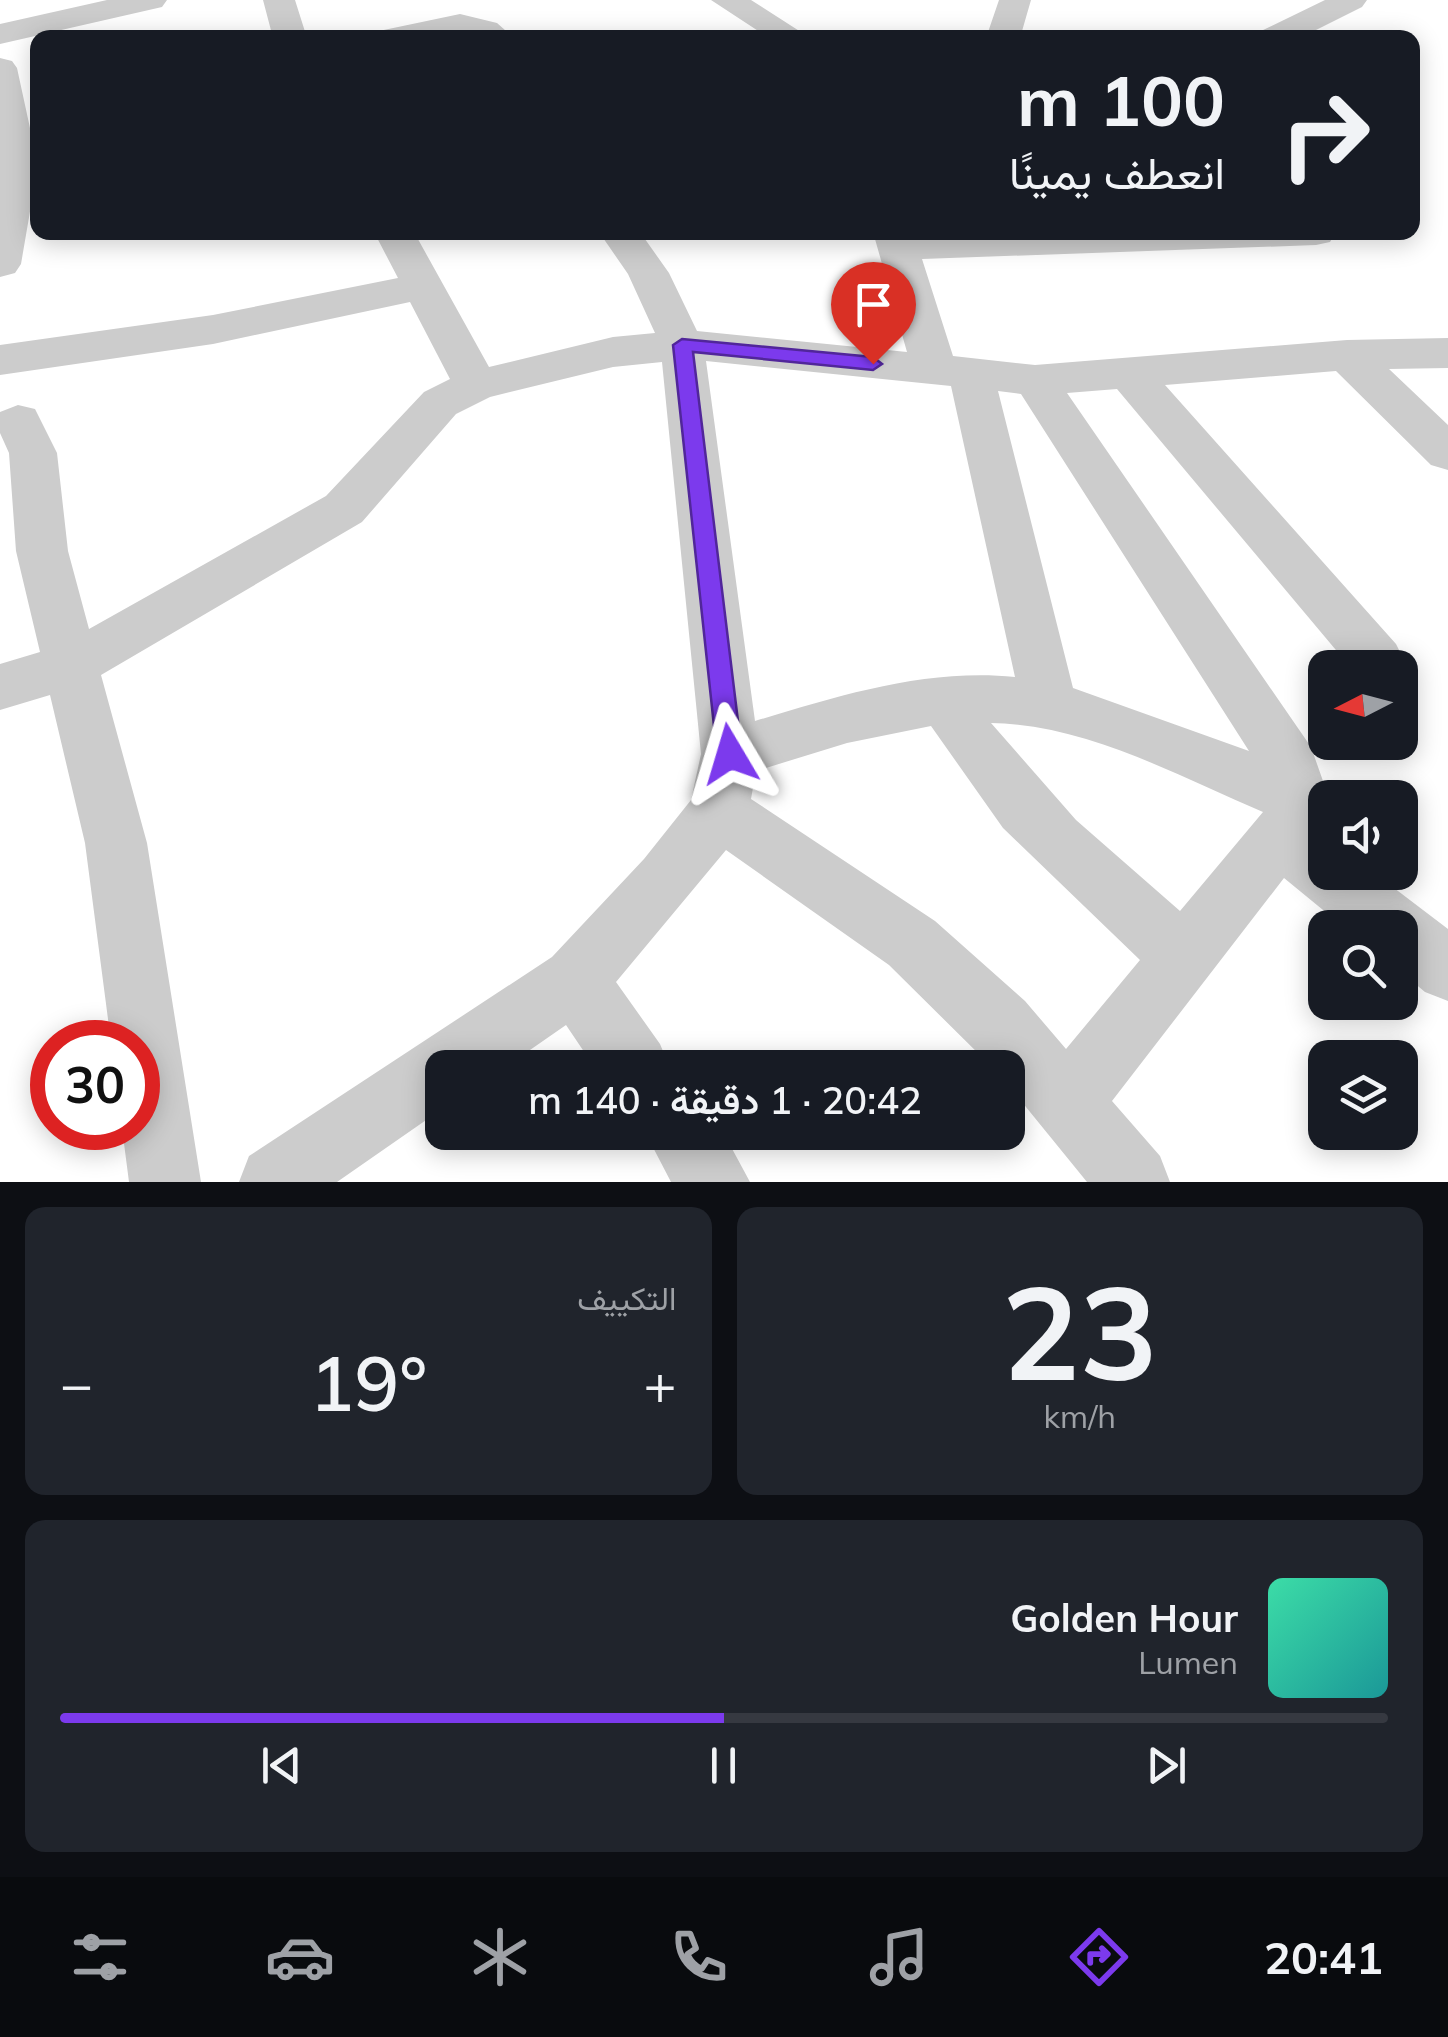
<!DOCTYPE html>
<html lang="ar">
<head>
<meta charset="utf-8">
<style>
  body { margin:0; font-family:Mulish,Vazirmatn,sans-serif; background:#20242c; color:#f1f3f6; direction:rtl; height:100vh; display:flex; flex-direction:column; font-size:38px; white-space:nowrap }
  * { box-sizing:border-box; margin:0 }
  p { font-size:32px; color:#9ea1a6 }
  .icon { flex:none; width:55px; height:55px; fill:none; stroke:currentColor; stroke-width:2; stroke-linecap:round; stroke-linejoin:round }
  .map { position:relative; height:1182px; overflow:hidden; direction:ltr }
  .details { display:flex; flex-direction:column; gap:25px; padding:25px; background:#0d0f14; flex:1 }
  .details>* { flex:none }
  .hud { position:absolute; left:30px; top:30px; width:1390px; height:210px; border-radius:20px; box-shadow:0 5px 25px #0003; direction:rtl; background:#171b24; color:#f1f3f6; overflow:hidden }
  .needle { width:65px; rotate:264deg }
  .buttons { position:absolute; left:1308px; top:650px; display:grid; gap:20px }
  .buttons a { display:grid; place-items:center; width:110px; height:110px; border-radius:20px; background:#171b24; box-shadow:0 5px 25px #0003; font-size:50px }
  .speed { position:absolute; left:30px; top:1020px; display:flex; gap:20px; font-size:50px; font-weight:700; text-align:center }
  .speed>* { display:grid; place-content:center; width:130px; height:130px; border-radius:50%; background:#171b24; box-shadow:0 5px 25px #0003; line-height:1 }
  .speed .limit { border:15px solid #d22; background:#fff; color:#111 }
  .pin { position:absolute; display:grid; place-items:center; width:85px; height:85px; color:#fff; margin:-102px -42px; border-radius:50% 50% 50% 0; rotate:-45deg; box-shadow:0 0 10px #0007 }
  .pin .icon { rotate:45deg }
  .me { position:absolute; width:110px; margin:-55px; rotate:353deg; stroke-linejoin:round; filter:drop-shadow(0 0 8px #0008) }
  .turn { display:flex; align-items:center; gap:35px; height:210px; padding:0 30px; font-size:45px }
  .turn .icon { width:130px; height:130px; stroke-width:2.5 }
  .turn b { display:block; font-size:70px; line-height:85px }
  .big { font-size:75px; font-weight:600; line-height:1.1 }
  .details .tile { flex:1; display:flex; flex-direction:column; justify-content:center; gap:15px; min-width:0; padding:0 35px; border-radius:20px; background:#20242c }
  .details .dial { align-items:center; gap:0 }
  .dial b { font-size:130px; line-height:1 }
  .song { display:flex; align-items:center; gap:30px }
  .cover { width:120px; height:120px; border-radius:15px; background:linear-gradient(135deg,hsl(160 70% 55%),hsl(180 70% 35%)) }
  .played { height:10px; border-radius:5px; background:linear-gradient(90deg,#7c3aed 50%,#363941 50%) }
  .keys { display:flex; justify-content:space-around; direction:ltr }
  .heat { display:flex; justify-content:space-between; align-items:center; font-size:55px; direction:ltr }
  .details .tiles { flex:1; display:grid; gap:25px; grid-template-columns:1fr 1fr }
  .tile:last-child { grid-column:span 2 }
  .trip { position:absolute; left:425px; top:1050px; width:600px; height:100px; border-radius:20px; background:#171b24; box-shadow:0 5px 25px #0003; font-weight:600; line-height:100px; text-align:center; direction:rtl }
  .dock { display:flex; height:160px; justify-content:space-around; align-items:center; background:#090b0e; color:#9ea1a6 }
  .dock .icon { width:70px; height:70px }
  .dock .on { color:#7c3aed }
  .dock b { font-size:45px; color:#f1f3f6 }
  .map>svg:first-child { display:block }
</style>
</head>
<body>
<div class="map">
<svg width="1448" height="1182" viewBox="0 0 1448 1182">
  <rect width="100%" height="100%" fill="#fff"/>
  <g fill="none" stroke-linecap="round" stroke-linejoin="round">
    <path fill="#ccc" fill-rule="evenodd" d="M107 0H167L162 7 0 44V24Z
      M263 0H295L307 38H273Z
      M711 0H751L804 34 769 38Z
      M999 0H1031L1020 38H986Z
      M1325 0H1367L1362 7 1300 38H1256L1261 31Z
      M460 14 497 23 514 38 460 34 374 38 379 31Z
      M0 58 12 61 17 68 38 165 21 264 15 273 0 277Z
      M374 232H414L489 367 613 337 655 333 628 274 599 232H640L669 273 697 331 907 352 873 232H1336L1330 242 1316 245 922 259 953 356 1035 365 1347 340 1448 338V368L1389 369 1448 425V470L1431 465 1336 371 1165 385 1396 644 1404 660 1400 669 1351 668 1117 389 1067 393 1311 747 1329 798H1325V818L1319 831 1325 836V872H1373L1448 929V1001L1425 992 1400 971V928H1345L1284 878 1112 1101 1160 1156 1170 1182H1087L1008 1085V1068H993L889 965 726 850 616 982 660 1044 670 1068H595L566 1025 504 1068H442V1109L337 1182H239L249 1156 552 957 644 859 691 800 701 754 662 362 613 367 490 397 456 414 362 522 101 675 147 843 201 1182H129L122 1128H138V1042H111L85 843 50 695 0 710V664L40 652 16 551 9 453 0 433V412L18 405 35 409 57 453 68 551 89 629 326 496 424 392 450 379 410 302 213 344 0 375V345L213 315 398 278ZM706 361 951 386 1015 677C926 668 838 696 755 721ZM998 391 1021 394 1249 751 1073 688ZM991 723C1087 725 1176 775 1263 812L1180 911 1076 820ZM931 726 1003 828 1140 960 1066 1049 1025 1001 935 921 751 799 756 771 847 743Z
      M645 1132H723L750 1182H671Z"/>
  </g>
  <path fill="#7c3aed" stroke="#51269a" stroke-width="2.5" d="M682 339 873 357 882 364 873 370 693 352 742 754 730 765 717 754 673 345Z"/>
</svg>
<div class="buttons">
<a><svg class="needle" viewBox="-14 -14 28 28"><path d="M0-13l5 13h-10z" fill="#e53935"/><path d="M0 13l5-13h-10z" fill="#9ea1a6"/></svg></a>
<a><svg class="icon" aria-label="sound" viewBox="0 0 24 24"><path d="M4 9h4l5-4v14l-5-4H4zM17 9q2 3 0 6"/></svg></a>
<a><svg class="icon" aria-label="search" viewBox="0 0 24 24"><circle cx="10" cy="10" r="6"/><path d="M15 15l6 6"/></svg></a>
<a><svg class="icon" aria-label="layers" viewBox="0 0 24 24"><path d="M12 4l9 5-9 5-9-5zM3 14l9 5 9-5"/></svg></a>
</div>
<div class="speed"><div class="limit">30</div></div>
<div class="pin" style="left:873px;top:364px;background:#d93025"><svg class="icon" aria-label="arrive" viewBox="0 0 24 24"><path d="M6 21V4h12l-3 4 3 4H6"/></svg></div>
<svg class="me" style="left:730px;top:754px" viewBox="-20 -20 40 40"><path d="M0-17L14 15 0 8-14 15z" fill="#7c3aed" stroke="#fff" stroke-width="4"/></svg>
<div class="trip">20:42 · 1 دقيقة · 140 m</div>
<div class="hud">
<div class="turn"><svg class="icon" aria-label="right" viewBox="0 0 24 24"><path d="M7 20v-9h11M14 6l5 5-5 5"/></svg><div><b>100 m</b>انعطف يمينًا</div></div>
</div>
</div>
<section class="details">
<div class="tiles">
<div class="tile dial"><b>23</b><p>km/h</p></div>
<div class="tile"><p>التكييف</p>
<div class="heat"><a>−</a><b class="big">19°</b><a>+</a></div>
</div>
<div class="tile">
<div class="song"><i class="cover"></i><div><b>Golden Hour</b><p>Lumen</p></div></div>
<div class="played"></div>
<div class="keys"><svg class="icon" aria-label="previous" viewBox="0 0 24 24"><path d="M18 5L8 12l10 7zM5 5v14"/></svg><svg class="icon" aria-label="pause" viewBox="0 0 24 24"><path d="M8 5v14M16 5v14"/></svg><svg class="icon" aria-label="next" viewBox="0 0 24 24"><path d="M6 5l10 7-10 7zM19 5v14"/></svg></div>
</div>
</div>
</section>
<nav class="dock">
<b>20:41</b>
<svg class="icon on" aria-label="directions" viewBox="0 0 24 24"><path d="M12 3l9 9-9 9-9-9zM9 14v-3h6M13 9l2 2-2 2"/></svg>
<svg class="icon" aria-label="music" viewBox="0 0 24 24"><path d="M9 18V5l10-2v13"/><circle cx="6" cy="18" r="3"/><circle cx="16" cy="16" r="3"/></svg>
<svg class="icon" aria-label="phone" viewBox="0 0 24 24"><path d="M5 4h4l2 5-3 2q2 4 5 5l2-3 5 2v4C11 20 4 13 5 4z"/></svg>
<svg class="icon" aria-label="climate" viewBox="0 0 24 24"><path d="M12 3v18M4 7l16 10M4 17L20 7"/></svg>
<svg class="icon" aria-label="car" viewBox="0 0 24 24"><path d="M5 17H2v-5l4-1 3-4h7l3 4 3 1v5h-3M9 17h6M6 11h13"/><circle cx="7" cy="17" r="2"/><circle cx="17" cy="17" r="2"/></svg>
<svg class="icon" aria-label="filters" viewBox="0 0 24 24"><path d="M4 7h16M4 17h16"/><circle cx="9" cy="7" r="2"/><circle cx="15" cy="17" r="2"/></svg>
</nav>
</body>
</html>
